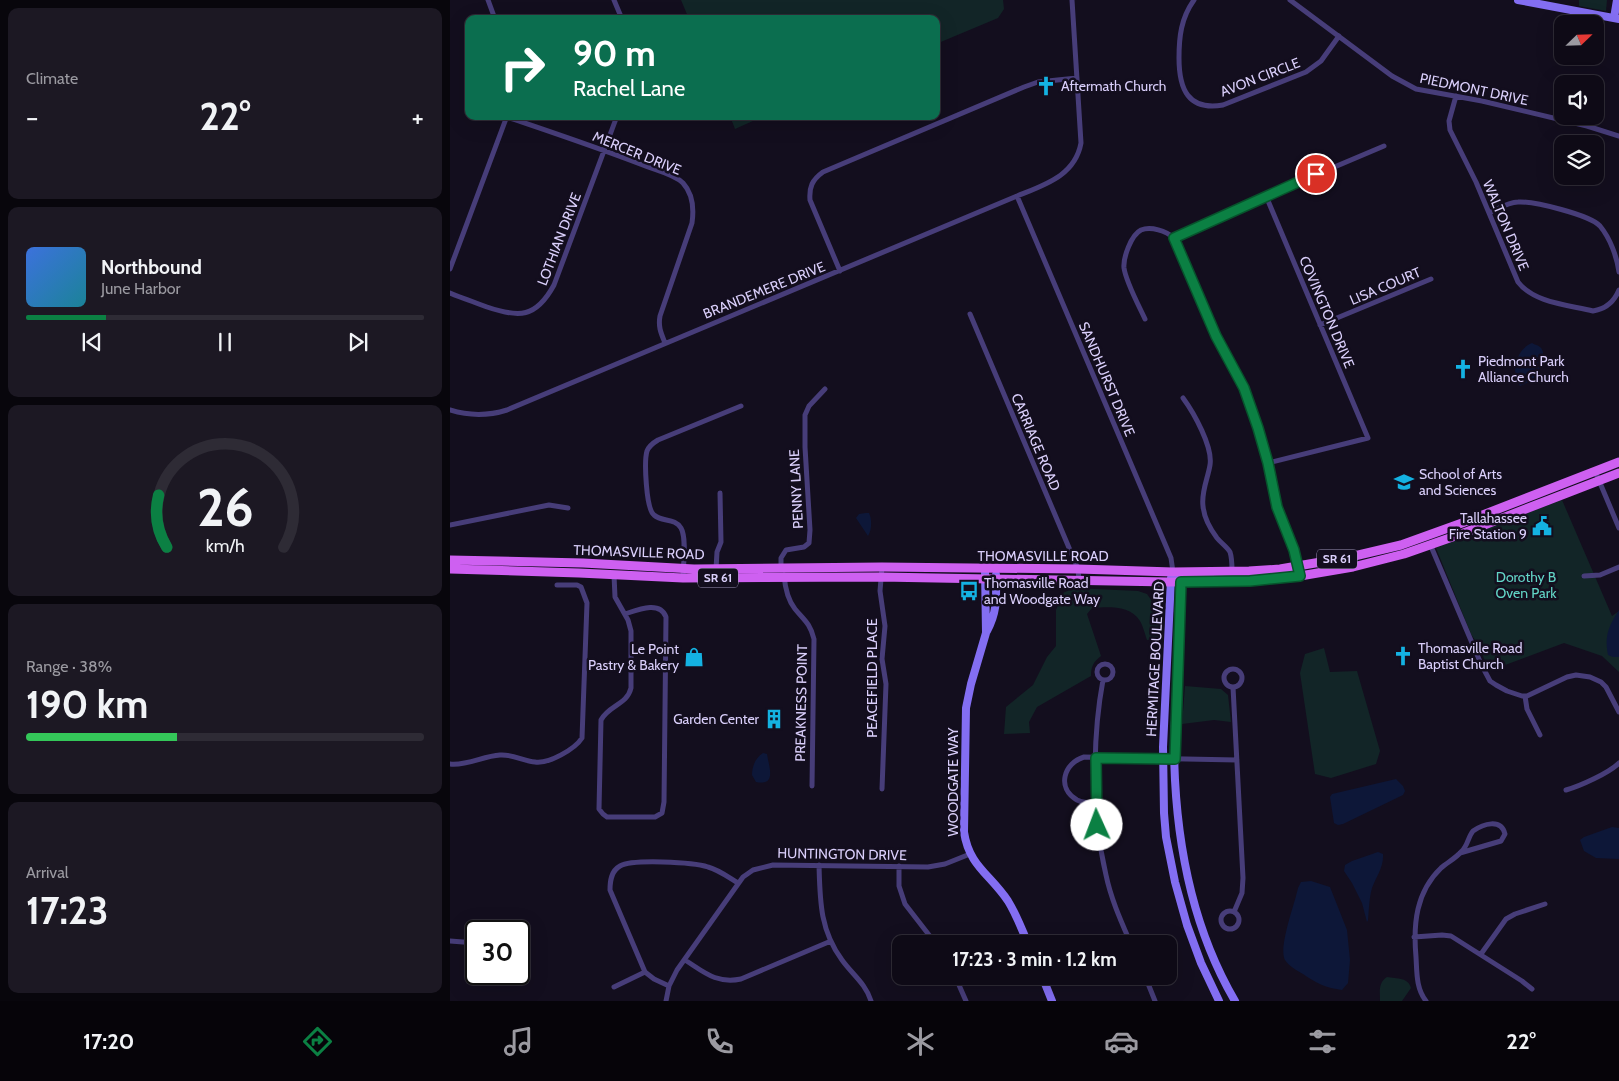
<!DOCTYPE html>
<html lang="en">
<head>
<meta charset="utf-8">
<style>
  body { margin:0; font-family:Cabin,sans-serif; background:#1c1823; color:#f1f3f6; height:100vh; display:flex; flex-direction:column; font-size:19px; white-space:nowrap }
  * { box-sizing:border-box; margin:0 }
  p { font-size:16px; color:#9b9aa1 }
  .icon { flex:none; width:28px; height:28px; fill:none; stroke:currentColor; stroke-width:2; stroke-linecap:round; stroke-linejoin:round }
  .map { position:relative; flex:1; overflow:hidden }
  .side { display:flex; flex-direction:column; gap:8px; padding:8px; background:#08060c; width:450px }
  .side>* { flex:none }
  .hud { position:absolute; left:15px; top:15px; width:475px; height:105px; border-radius:10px; box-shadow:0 5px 20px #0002,0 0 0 1px #2e2b35; background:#0b6e4f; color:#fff; overflow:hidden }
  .needle { width:32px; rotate:67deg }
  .controls { position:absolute; left:1104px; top:15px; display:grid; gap:10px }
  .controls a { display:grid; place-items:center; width:50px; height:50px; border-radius:10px; background:#0e0a16; box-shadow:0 5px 20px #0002,0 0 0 1px #2e2b35; font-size:25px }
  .speed { position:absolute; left:15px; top:920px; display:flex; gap:10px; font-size:25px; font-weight:700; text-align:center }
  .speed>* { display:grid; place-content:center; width:65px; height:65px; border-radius:50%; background:#0e0a16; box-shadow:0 5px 20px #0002,0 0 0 1px #2e2b35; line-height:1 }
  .speed .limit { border:2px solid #111; border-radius:8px; background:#fff; color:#111 }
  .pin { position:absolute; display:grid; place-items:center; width:42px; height:42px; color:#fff; margin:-21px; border:2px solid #fff; border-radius:50%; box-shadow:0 1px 5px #0007 }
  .me { position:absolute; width:55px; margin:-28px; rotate:358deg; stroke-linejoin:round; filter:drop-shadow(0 0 4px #0008) }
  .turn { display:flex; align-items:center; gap:18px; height:105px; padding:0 25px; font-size:22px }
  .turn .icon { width:65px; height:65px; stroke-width:2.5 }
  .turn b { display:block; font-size:35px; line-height:42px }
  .big { font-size:38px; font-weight:800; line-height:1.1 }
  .side .widget { flex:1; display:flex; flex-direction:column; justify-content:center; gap:8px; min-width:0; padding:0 18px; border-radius:10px; background:#1c1823 }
  .side .dial { align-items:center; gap:0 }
  .dial svg { height:130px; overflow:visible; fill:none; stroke:#2e2b35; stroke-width:7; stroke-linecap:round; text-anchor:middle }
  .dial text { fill:#f1f3f6; stroke:none }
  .song { display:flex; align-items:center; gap:15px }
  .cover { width:60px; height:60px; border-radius:8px; background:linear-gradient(135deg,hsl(220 70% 55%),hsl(190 70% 35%)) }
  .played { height:5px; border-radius:2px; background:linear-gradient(90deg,#0b8043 20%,#2e2b35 20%) }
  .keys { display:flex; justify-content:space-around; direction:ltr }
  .heat { display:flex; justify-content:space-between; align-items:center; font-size:28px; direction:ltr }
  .charge { height:8px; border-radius:4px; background:linear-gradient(90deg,#34c759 38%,#2e2b35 0) }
  .trip { position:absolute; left:442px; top:935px; width:285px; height:50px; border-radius:10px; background:#0e0a16; box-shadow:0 5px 20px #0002,0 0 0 1px #2e2b35; font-weight:800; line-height:50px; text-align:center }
  .dock { display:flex; height:80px; justify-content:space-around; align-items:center; background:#060409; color:#9b9aa1 }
  .dock .icon { width:35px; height:35px }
  .dock .on { color:#0b8043 }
  .dock b { font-size:22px; color:#f1f3f6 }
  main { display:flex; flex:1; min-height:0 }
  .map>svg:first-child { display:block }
</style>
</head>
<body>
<main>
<section class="side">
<div class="widget"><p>Climate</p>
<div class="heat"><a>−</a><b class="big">22°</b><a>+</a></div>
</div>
<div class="widget">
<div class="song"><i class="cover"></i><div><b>Northbound</b><p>June Harbor</p></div></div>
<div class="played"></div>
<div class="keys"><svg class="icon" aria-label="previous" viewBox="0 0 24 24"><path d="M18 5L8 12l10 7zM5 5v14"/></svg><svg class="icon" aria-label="pause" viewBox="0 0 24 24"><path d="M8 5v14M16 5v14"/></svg><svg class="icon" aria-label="next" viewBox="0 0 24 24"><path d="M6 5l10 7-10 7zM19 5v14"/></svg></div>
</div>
<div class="widget dial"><svg viewBox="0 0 100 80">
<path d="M14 69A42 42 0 1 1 86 69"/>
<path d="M14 69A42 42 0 0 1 9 37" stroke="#0b8043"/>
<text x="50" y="56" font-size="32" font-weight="700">26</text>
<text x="50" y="72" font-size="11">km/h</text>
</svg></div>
<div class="widget"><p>Range · 38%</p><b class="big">190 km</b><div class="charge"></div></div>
<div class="widget"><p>Arrival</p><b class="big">17:23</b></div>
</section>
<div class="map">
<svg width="1169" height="1001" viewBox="0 0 1169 1001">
  <rect width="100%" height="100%" fill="#130e1e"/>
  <path fill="#122527" d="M231 0H553L554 9 548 18 486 44V19H239Z
    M1129 0H1157L1156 11 1129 6Z
    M280 116H314L285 129Z
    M1112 500 1162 616 1169 611V672L1152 656 1114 643 1039 671 1029 646 1021 634 986 548Z
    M624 588 688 591 697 594C709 610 710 620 710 639L697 640C695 634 693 626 690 621 680 605 658 607 642 608L637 614 651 656C643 662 641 667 641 676L587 707 579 722 580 733 554 734 556 707 583 685 597 657 606 646V610L613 593Z
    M874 648 880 672 907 671 930 751 926 764 881 778 865 774 850 673 855 654Z
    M735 686 771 689 778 695 781 722 764 720 732 724Z
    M937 977C947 979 958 977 961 988L952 1001H930C930 991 928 983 937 977Z"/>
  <path fill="#0d1738" d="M1082 343C1085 345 1088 345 1090 347 1098 353 1089 372 1084 378 1080 382 1075 384 1070 386 1060 373 1066 349 1082 343Z
    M416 513H419C422 519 422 530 418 536L406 518 409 514Z
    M1169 610V657H1163L1158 655C1154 635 1159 626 1169 610Z
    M313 753 317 754C319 767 327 786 306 782L302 775C302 767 305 758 313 753Z
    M946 779 953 786 955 791 953 795 893 824 888 825 884 823 880 797 882 794Z
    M1162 827 1169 828V859L1146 858 1134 851 1130 840 1134 837Z
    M928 852 933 854C934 867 926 877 922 888 919 899 919 910 918 920L917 922 912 903 902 883 894 871 895 865 902 861Z
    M861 881 880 887 897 930 900 960 898 983 892 990C876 988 866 983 853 974 846 970 839 966 835 960 828 948 845 903 848 888L851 882Z"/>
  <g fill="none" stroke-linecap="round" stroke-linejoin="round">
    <path stroke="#473d79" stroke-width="5" d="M38 0 45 19
      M164 0 172 19
      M744 0C731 18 729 37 729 58 729 89 738 111 773 105L856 72 871 61 889 36
      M840 0 942 76 966 89 1032 101 1137 126 1169 136
      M1006 96 999 121 1000 130 1026 182 1068 282C1084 303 1119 305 1143 311 1156 309 1164 302 1169 290
      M57 117C104 133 152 149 198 167 209 171 225 175 233 183 243 194 244 209 242 223L210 316C208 327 211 333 215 343
      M567 196 721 558 723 572
      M816 196 918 438 818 463
      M1039 213C1048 209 1058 202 1068 202 1084 201 1140 215 1150 226 1160 238 1167 257 1169 272
      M724 238 816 196 934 146
      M0 269 57 116
      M390 271 360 200C359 187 362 180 373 172L574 87 588 82 627 78
      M0 293C12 298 24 302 37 307 69 318 86 318 104 285L167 116
      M520 314 628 569 629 580
      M695 319C689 306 676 282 674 268 673 258 681 235 691 230 701 226 716 231 724 238L766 336 794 388 808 428 818 463 827 507 845 550 850 576
      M870 325 981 279
      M733 398C744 413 763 447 760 465 758 478 751 492 753 506 754 517 761 530 767 538 771 543 777 547 780 552 782 558 782 565 782 571
      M0 410C19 416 38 416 57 410L567 196C594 185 625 176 631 143L622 0
      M1145 471 1169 528
      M0 525 99 505 118 508
      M980 544 1031 664 1040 681 1046 685 1057 691 1072 696H1077L1117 677 1126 675 1140 677 1151 682 1156 687 1169 712
      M432 567 430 591 435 626 432 659 436 684 432 789
      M266 569 267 552 271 542 270 493
      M331 569V558L336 550 354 547 359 543 360 530 355 447V415L359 406 375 389
      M164 575 165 597 178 620 181 631V688C177 705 159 705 151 720L149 809 153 814 157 817H205L212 813 214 802 216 617C210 600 187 610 175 614
      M334 575C335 587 337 599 345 609 354 620 360 623 364 639L362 786
      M1134 576 1150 575 1169 567
      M233 578C233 567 237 538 231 528 225 518 212 522 204 515 196 509 194 461 197 451 199 446 203 443 208 440L291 406
      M647 672a8 8 0 1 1 16 0a8 8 0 1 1-16 0Z
      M774 678a9 9 0 1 1 18 0a9 9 0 1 1-18 0Z
      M653 680C642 739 642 816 656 875 661 899 671 921 681 944
      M783 687 793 878 792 893 784 912
      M1075 696 1077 709 1090 735
      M0 764C17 766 33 756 50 755 63 754 73 761 85 762 99 764 125 749 132 738L137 603 131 587 127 585H107
      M1116 790C1130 786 1159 773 1169 763
      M646 803C639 803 633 803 627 800 606 788 614 763 634 757L787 760
      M369 865C370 901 370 930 392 960 402 974 416 984 421 1001
      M449 866V886L455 904 486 944
      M771 920a9 9 0 1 1 18 0a9 9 0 1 1-18 0Z
      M964 937 992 935 1001 936 1072 981 1082 989
      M0 941 26 943
      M1031 954 1056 919 1065 914 1095 904
      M235 960C254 972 266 984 291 979L381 941
      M505 976 516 1001
      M695 976 705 1001
      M219 986 204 979 195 972 160 890C160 881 161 871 170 866 182 859 243 862 258 867 269 870 278 877 288 883
      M164 987 195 972
      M216 1001 219 986 227 970 293 877 303 870 323 865 478 867 495 864 520 854
      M976 1001C966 988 967 973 966 957 963 924 966 892 991 868 998 862 1006 858 1012 851 1018 845 1018 837 1023 831 1033 824 1051 818 1055 834L1051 841 1010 853"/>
    <path stroke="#836ef2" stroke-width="8" d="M1068 0 1169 19
      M1164 18 1167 0
      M535 569 536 633 521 684 516 708 514 832C519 866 540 874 558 901 566 914 572 929 578 944
      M723 572 731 582C729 619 728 655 726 692 726 711 724 730 724 749 725 835 741 926 785 1001
      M721 578 713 747 714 813 716 837 725 882 737 925 751 963 769 1001
      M537 631C548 611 546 596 546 575
      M592 976 602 1001"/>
    <path stroke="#ce60f1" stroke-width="9" d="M0 560 133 563 244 569 432 567 628 569 723 572 799 571 830 569 900 557 951 545 1012 523 1169 462
      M0 569 129 573 233 578 431 577 719 582 802 581 850 576 903 567 954 554 1011 534 1169 473"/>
  </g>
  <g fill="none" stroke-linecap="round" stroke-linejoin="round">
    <defs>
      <path id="route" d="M647 825 646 758 725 759 731 582 800 581 850 576 844 550 827 507 818 463 808 428 794 388 766 336 724 238 866 174"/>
    </defs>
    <use href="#route" stroke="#07532c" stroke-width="12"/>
    <use href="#route" stroke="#0b8043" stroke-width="9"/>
  </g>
  <defs>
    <symbol id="church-bare" viewBox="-9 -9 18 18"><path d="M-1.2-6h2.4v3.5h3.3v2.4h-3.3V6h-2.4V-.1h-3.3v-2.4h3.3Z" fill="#14b2e2" stroke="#130e1e" stroke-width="2.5" paint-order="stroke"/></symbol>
    <symbol id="school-bare" viewBox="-9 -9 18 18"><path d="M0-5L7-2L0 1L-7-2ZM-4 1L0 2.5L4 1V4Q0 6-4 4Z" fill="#14b2e2" stroke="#130e1e" stroke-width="2.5" paint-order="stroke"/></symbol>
    <symbol id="civic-bare" viewBox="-9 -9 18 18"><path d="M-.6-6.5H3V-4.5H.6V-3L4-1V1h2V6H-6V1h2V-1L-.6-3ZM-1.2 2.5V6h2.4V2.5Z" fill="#14b2e2" stroke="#130e1e" stroke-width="2.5" paint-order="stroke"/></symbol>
    <symbol id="bus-bare" viewBox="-9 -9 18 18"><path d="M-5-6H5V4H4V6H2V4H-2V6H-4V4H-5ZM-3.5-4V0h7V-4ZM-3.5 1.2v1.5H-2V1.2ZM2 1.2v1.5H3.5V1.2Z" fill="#14b2e2" stroke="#130e1e" stroke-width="2.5" paint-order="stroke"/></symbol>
    <symbol id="shop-bare" viewBox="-9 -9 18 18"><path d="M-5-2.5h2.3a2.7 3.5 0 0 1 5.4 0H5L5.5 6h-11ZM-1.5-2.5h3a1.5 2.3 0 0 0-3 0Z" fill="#14b2e2" stroke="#130e1e" stroke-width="2.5" paint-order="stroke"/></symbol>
    <symbol id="building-bare" viewBox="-9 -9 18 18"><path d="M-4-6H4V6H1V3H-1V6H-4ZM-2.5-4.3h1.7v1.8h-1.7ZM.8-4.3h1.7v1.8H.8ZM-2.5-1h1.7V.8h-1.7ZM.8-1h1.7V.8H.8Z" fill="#14b2e2" stroke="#130e1e" stroke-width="2.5" paint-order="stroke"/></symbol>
  </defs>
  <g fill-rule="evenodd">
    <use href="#church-bare" x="582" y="72" width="28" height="28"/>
    <use href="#church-bare" x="999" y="355" width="28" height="28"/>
    <use href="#school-bare" x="940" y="468" width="28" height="28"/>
    <use href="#civic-bare" x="1078" y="512" width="28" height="28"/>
    <use href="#bus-bare" x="505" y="577" width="28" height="28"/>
    <use href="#church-bare" x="939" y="642" width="28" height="28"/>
    <use href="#shop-bare" x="230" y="643" width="28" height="28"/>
    <use href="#building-bare" x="310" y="705" width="28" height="28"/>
  </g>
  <g text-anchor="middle" stroke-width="5" stroke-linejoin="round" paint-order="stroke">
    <g fill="#130e1e" stroke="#9e95b9" stroke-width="1">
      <rect x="867" y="549.5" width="40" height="19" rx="4"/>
      <rect x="248" y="568.5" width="40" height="19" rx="4"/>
    </g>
    <g font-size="12" font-weight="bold" fill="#dacffb">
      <text x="887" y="563">SR 61</text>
      <text x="268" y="582">SR 61</text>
    </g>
    <g font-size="14" fill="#dacffb" stroke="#130e1e">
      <text transform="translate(810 77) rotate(-21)" y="5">AVON CIRCLE</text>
      <text transform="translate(1024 89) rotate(12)" y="5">PIEDMONT DRIVE</text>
      <text transform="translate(187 153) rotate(22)" y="5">MERCER DRIVE</text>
      <text transform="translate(1056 225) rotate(67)" y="5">WALTON DRIVE</text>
      <text transform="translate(109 239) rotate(-69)" y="5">LOTHIAN DRIVE</text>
      <text transform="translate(935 286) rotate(-23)" y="5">LISA COURT</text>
      <text transform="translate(314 290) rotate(-22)" y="5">BRANDEMERE DRIVE</text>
      <text transform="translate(877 312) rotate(67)" y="5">COVINGTON DRIVE</text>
      <text transform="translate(657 379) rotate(67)" y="5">SANDHURST DRIVE</text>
      <text transform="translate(586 442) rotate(67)" y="5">CARRIAGE ROAD</text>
      <text transform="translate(346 489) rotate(-93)" y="5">PENNY LANE</text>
      <text transform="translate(189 552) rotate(2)" y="5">THOMASVILLE ROAD</text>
      <text x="593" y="561">THOMASVILLE ROAD</text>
      <text transform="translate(705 659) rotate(-87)" y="5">HERMITAGE BOULEVARD</text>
      <text transform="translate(422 678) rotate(-90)" y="5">PEACEFIELD PLACE</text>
      <text transform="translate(351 703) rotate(-89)" y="5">PREAKNESS POINT</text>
      <text transform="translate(503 782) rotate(-90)" y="5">WOODGATE WAY</text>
      <text transform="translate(392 854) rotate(1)" y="5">HUNTINGTON DRIVE</text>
    </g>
    <g font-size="14" fill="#dacffb" stroke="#130e1e" text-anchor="start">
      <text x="611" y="91">Aftermath Church</text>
      <text x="1028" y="366">Piedmont Park<tspan x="1028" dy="16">Alliance Church</tspan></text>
      <text x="969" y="479">School of Arts<tspan x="969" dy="16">and Sciences</tspan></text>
      <text x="1077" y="523" text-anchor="end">Tallahassee<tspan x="1077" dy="16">Fire Station 9</tspan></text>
      <text x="534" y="588">Thomasville Road<tspan x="534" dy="16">and Woodgate Way</tspan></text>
      <text x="968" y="653">Thomasville Road<tspan x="968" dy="16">Baptist Church</tspan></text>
      <text x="229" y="654" text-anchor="end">Le Point<tspan x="229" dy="16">Pastry &amp; Bakery</tspan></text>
      <text x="309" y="724" text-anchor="end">Garden Center</text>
    </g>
    <g font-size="14" fill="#62d4c6" stroke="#130e1e">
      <text x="1076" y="582">Dorothy B<tspan x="1076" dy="16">Oven Park</tspan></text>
    </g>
  </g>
</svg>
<div class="controls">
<a><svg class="needle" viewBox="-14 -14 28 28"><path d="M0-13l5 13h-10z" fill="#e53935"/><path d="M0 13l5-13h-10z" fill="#9b9aa1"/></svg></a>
<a><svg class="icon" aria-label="sound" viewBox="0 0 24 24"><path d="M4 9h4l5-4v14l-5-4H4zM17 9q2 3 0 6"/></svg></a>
<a><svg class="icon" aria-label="layers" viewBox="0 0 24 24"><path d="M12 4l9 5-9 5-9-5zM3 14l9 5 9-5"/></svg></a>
</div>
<div class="speed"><div class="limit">30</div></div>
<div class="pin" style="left:866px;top:174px;background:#d93025"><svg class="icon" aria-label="arrive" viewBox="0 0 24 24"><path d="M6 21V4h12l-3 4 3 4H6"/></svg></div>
<svg class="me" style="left:647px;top:825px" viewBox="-20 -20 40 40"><circle r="19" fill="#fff"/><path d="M0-13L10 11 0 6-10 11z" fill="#0b8043"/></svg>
<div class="trip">17:23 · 3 min · 1.2 km</div>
<div class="hud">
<div class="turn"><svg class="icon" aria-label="right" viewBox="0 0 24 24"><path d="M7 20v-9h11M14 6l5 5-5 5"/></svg><div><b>90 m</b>Rachel Lane</div></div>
</div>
</div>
</main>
<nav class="dock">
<b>17:20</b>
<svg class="icon on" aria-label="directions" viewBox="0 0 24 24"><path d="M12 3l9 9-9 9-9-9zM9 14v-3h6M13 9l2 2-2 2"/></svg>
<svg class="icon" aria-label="music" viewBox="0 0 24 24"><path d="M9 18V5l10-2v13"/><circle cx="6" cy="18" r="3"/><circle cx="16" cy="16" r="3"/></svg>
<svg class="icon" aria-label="phone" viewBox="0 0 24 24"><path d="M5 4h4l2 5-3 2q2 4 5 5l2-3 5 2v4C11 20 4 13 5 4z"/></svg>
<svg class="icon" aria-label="climate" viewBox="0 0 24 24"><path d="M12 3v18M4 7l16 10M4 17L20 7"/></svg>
<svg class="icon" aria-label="car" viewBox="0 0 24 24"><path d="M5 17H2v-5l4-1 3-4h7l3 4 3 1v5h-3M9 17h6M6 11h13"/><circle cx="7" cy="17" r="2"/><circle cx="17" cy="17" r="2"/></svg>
<svg class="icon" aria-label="filters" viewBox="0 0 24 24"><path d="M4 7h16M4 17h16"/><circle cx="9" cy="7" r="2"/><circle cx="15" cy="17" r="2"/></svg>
<b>22°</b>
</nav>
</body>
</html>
